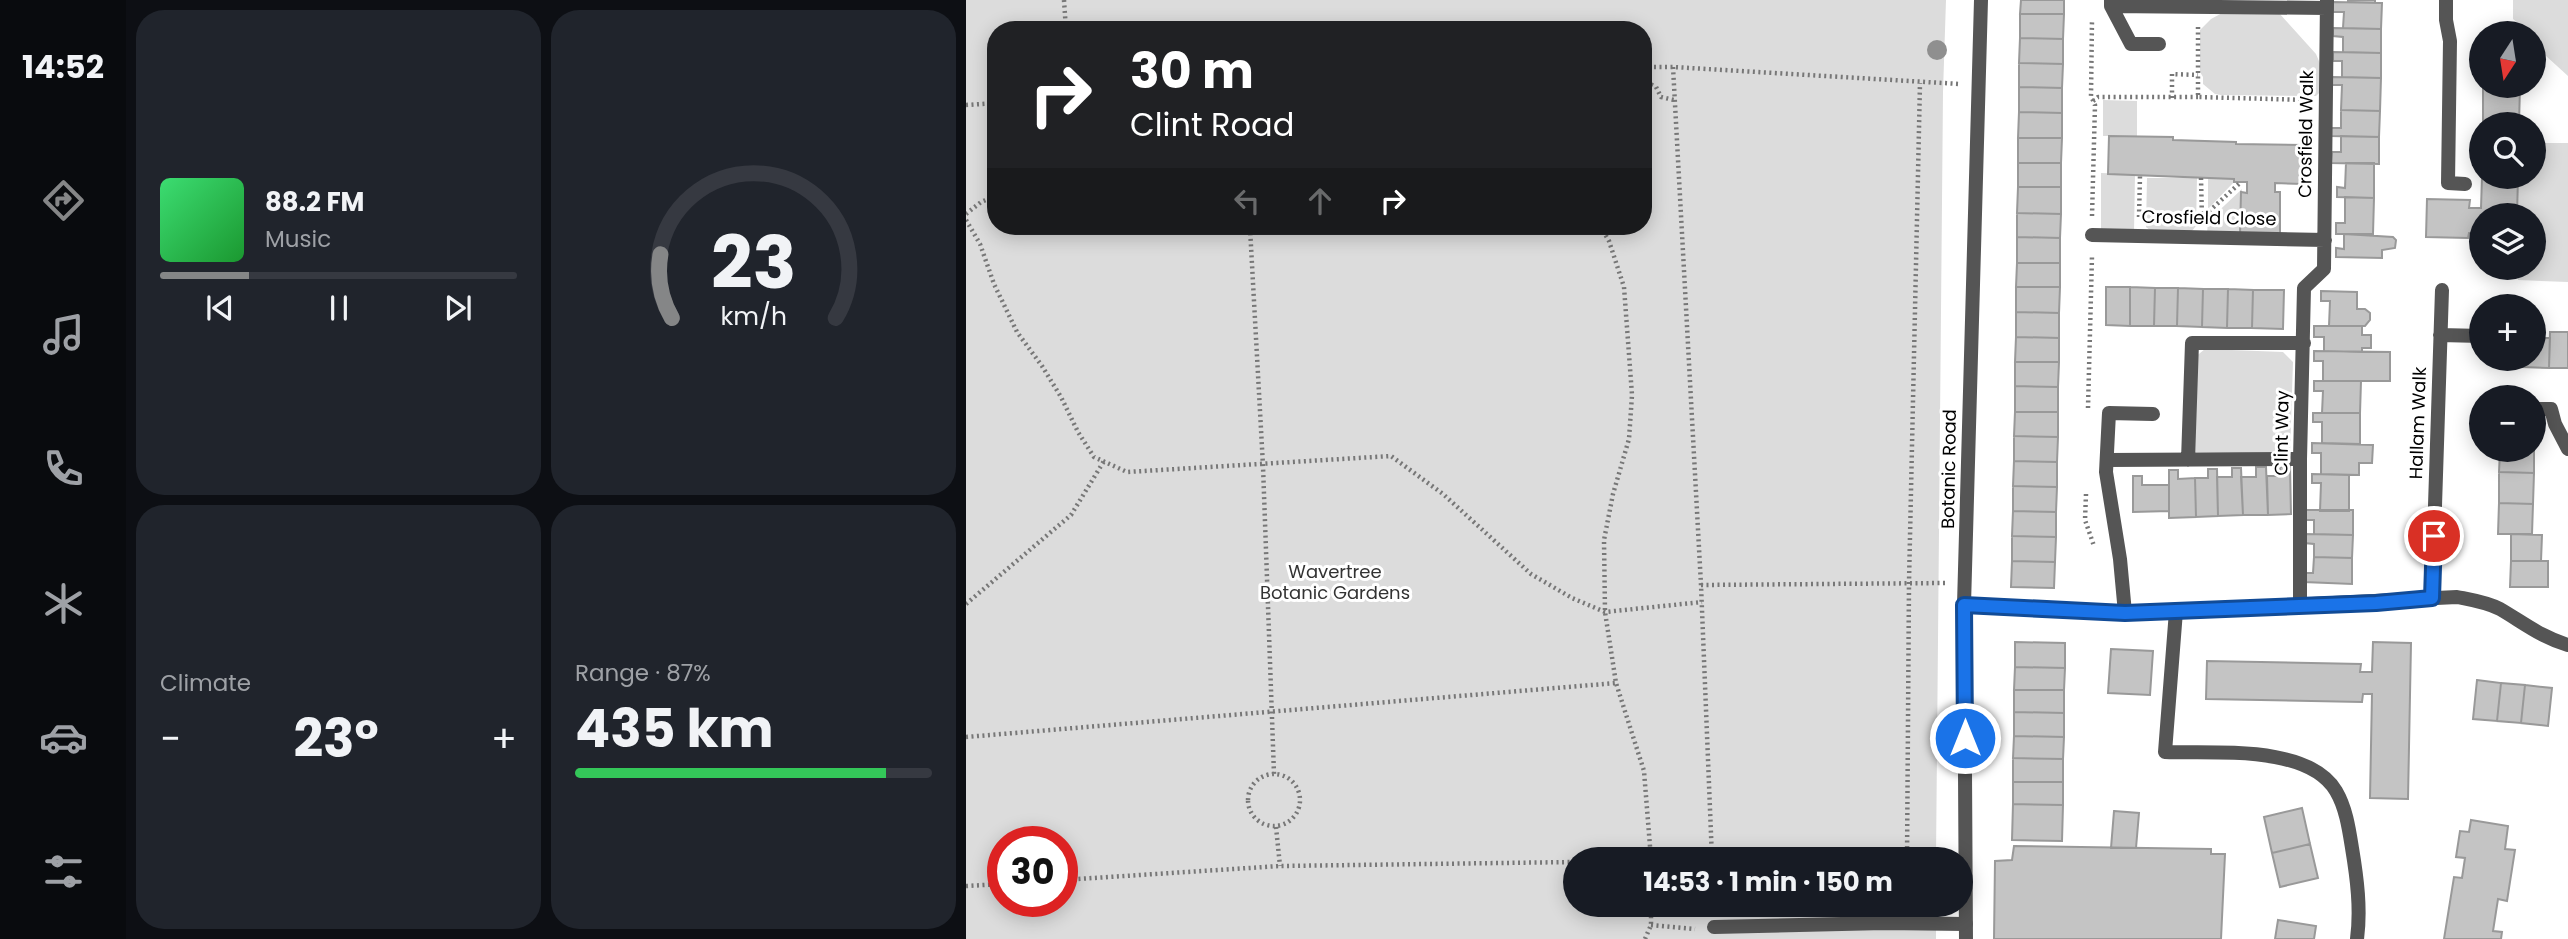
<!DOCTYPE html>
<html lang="en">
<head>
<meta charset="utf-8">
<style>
  body { margin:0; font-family:Poppins,sans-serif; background:#20242c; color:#f1f3f6; height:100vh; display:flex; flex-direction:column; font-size:26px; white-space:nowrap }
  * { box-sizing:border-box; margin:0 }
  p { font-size:23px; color:#9ea1a6 }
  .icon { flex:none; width:38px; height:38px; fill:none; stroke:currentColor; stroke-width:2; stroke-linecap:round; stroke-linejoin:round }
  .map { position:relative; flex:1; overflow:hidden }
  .panel { display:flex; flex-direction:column; gap:10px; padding:10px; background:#0d0f14; width:840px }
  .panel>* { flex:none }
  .hud { position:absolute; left:21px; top:21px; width:665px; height:214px; border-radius:28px; box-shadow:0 4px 18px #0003; background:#202124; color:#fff; overflow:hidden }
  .needle { width:46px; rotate:192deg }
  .tools { position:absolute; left:1503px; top:21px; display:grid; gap:14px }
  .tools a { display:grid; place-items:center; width:77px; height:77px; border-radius:50%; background:#171b24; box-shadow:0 4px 18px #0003; font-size:35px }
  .speed { position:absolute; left:21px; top:826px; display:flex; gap:14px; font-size:35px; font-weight:700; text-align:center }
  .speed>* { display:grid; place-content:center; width:91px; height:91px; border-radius:50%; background:#171b24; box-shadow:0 4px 18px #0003; line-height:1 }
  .speed .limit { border:10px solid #d22; background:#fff; color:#111 }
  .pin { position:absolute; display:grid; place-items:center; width:60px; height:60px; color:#fff; margin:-30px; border:4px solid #fff; border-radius:50%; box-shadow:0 2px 7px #0007 }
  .me { position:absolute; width:77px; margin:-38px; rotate:0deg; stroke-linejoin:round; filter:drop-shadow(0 0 5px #0008) }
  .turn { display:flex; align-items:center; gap:24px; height:147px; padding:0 28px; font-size:32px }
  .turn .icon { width:91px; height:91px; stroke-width:2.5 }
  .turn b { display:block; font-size:49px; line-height:60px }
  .lanes { display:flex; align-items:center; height:66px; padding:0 28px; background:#0003; justify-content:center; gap:35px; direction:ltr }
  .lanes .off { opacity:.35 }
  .big { font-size:52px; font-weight:700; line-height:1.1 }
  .panel .tile { flex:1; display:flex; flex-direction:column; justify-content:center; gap:10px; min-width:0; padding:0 24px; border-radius:28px; background:#20242c }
  .panel .dial { align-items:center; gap:0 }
  .dial svg { height:182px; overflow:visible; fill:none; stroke:#363941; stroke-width:7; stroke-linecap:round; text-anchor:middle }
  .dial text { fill:#f1f3f6; stroke:none }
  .song { display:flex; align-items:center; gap:21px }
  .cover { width:84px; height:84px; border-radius:10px; background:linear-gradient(135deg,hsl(140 70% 55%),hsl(130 70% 35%)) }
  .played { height:7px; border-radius:4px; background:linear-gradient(90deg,#858687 25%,#363941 25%) }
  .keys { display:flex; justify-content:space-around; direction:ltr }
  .heat { display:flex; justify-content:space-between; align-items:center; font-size:38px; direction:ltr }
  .charge { height:10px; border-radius:5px; background:linear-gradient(90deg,#34c759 87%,#363941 0) }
  .panel .tiles { flex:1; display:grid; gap:10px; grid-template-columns:repeat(2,1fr) }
  .trip { position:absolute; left:597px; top:847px; width:410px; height:70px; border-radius:35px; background:#171b24; box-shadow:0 4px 18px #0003; font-weight:700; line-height:70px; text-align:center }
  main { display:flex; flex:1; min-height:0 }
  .menu { display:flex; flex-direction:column; width:126px; justify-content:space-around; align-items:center; background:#090b0e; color:#9ea1a6 }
  .menu .icon { width:49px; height:49px }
  .menu .current { color:#858687 }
  .menu b { font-size:32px; color:#f1f3f6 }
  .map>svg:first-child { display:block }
</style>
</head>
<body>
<main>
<nav class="menu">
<b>14:52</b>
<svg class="icon current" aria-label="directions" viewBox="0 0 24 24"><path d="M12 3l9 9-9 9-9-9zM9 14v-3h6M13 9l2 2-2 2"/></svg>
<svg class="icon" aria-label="music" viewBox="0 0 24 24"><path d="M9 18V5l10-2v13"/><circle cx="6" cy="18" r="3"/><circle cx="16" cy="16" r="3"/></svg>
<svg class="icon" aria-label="phone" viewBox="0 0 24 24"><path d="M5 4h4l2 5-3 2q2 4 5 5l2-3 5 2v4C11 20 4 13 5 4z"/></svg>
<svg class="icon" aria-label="climate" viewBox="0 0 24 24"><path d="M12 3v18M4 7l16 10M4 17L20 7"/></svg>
<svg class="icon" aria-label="car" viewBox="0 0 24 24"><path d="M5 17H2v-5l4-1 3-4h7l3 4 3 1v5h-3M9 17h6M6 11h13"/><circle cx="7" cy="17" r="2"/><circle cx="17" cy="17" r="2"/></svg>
<svg class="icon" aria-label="filters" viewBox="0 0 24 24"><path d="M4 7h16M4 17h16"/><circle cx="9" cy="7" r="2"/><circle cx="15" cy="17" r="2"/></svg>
</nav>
<section class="panel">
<div class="tiles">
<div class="tile">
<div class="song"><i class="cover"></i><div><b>88.2 FM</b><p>Music</p></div></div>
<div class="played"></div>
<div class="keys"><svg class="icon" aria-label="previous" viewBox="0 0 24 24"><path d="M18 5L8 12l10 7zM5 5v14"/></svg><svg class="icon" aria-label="pause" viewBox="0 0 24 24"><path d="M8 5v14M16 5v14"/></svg><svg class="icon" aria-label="next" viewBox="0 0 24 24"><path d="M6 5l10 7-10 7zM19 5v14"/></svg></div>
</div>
<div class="tile dial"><svg viewBox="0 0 100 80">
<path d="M14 69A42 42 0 1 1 86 69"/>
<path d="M14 69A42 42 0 0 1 9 41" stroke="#858687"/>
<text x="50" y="56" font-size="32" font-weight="700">23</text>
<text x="50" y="72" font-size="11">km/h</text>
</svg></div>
<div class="tile"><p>Climate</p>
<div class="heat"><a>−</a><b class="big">23°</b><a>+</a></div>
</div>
<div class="tile"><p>Range · 87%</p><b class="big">435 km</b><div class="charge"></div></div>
</div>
</section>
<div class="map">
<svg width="1602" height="939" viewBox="0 0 1602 939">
  <rect width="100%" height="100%" fill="#fff"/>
  <path fill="#dcdcdc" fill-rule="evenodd" d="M0 0H980L977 92 970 859H609V905H970V939H0ZM30 30H677V226H30ZM37 842H96V901H37Z
    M1547 0H1602V76L1568 45V33H1564L1547 19Z
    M1258 12 1313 13 1350 54 1355 66V91L1350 96 1255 95 1249 94 1237 84V77L1234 72V30L1245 19Z
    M1137 100 1171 101V136H1137Z
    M1568 143H1602V282L1552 280 1551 268H1568V215H1551L1552 177H1568Z
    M1135 173 1169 174 1168 232H1135Z
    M1181 178H1231L1230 226 1225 232H1186L1180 227Z
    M1242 178 1268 179V182L1242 209Z
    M1276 189 1274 235 1241 234 1242 221Z
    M1239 349 1317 352 1327 362 1324 454 1227 452 1228 358Z"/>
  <path fill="#c4c4c4" stroke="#999" stroke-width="2" d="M1055 0H1098V14H1054Z
    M1382 0H1409V3L1382 2Z
    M1367 2 1416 3 1415 29 1377 28 1378 12H1367Z
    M1054 14H1098L1097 39 1054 38Z
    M1367 28 1415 29V53L1377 52V37L1367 36Z
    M1054 38 1097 39V64L1053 63Z
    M1367 52 1415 53V78L1376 77V61H1367Z
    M1053 63 1097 64 1096 88 1053 87Z
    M1366 77 1415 78 1414 111 1375 110 1376 85H1366Z
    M1517 86H1554L1553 124H1517Z
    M1053 87 1096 88V113L1053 112Z
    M1375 110 1414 111 1413 137 1365 136V128H1375Z
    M1053 112 1096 113V138H1052Z
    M1143 136 1207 137V140L1270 142V144L1337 145 1336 184 1309 183V192H1314V235H1274L1275 192 1281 193V182H1268V179L1142 174Z
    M1375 136 1413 137V164L1365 163 1366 152H1375Z
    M1052 138H1096L1095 163H1052Z
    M1052 163H1095V187H1052Z
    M1380 163H1408V198L1371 197V187L1379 188Z
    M1516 177H1552L1551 215H1516V261L1514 233H1503L1502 238 1460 237 1461 199 1504 200 1503 208H1515Z
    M1052 187H1095V214L1051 213Z
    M1379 197 1408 198 1407 234H1370V223H1379Z
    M1051 213 1095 214 1094 238 1051 237Z
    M1378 234 1427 237 1430 240 1429 248 1416 250V258L1370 257V248L1378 249Z
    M1051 237 1094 238V263H1051Z
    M1051 263H1094V287H1050Z
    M1050 287H1094L1093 313 1050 312Z
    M1140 287H1164V326L1140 325Z
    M1164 287 1189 288 1188 326H1164Z
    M1189 288H1212L1211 326H1188Z
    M1212 288 1237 289 1236 327 1211 326Z
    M1237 289H1262L1261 328 1236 327Z
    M1262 289 1287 290 1286 328H1261Z
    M1287 290H1318L1317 329 1286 328Z
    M1355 291 1391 292V309H1399L1404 313V320L1399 326H1363L1364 301H1355Z
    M1050 312 1093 313V338L1050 337Z
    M1348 326H1396V335H1405V348H1396V352L1358 351V337H1348Z
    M1584 332H1602V368H1583Z
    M1050 337 1093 338V362H1049Z
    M1568 338H1584L1583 368 1556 367V359H1568Z
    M1348 351 1424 352V381H1357V361H1348Z
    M1049 362H1093L1092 387 1049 386Z
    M1348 381H1395L1394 413H1356L1357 391H1348Z
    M1049 386 1092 387V412H1049Z
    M1049 412H1092V437L1048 436Z
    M1347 413H1394V444L1356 443V422H1347Z
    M1048 436 1092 437 1091 462 1048 461Z
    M1568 438V473L1533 472 1534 450H1568Z
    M1346 443 1407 445 1406 463H1393V475L1355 474V453H1346Z
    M1048 461 1091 462V487L1047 486Z
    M1324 466 1325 514 1302 515 1301 476H1315L1314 467Z
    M1290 467H1300L1302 515H1277L1275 477H1290Z
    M1266 468H1275L1277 515 1252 516 1251 477H1266Z
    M1242 469H1251L1252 516 1230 517 1229 478H1242Z
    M1203 470H1212V479L1229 478 1230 517 1203 518Z
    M1533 472 1568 473 1567 504 1533 503Z
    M1346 474 1383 475V511H1354L1355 483H1346Z
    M1167 476H1176V485H1203V511L1167 512Z
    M1047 486 1091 487 1090 512 1047 511Z
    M1533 503 1567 504 1566 534H1532Z
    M1340 510H1387V535L1348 534V520H1339Z
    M1047 511 1090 512V537L1046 536Z
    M1338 534 1387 535 1386 558 1348 557V544L1338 543Z
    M1545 534 1576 535 1575 561H1545Z
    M1046 536 1090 537 1089 562 1046 561Z
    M1348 557 1386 558V584L1338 582 1339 573H1347Z
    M1046 561 1089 562 1088 588 1045 587Z
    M1545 561H1582V587H1544Z
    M1049 642 1099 643V668L1049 667Z
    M1407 642 1445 643 1442 799 1404 798 1406 694H1397L1396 702 1240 699 1241 661 1395 664 1394 672H1406Z
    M1145 649 1187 651 1184 695 1142 693Z
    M1049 667 1099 668 1098 690H1048Z
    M1511 680 1535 683 1531 721 1507 719Z
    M1535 683 1559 685 1555 723 1531 721Z
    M1559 685 1586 688 1582 726 1555 723Z
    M1048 690H1098V713L1048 712Z
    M1048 712 1098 713V737L1048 736Z
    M1048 736 1098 737 1097 759 1047 758Z
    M1047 758 1097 759V782H1047Z
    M1047 782H1097V805L1047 804Z
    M1047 804 1097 805 1096 841 1046 840Z
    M1336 808 1344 844 1306 853 1298 817Z
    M1148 811 1173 813 1170 848H1145Z
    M1505 820 1542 826 1539 849 1549 850 1541 901 1532 899 1527 931 1536 932 1535 939H1478L1488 877 1496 878 1499 858 1490 857 1494 831 1503 832Z
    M1344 844 1352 878 1314 887 1306 853Z
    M1048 846 1245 849V854H1259L1255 939H1028L1029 861 1046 860Z
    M1312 920 1350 926 1348 939H1309Z"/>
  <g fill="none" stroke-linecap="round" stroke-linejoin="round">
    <path stroke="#777" stroke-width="4.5" stroke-dasharray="2 3.5" stroke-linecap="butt" d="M98 0 100 30
      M1232 27V97L1342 100
      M677 67H707L994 84
      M678 67V81L690 87 695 97 708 100
      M707 67 735 585 746 859
      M1206 98V74L1232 75
      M1127 101 1132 97H1232
      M0 105 30 103
      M1235 178 1236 219
      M0 214 15 202 30 196
      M1239 215 1275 182
      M1126 216 1129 105 1125 96 1126 19
      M1173 217 1174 176
      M0 220 14 244 28 284 51 332 76 366 95 397 112 432 128 457 161 472 425 456 477 494 565 574 606 598 639 612 736 602
      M270 226 284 228 292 226
      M634 226 643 241 658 287 666 395 663 439 647 494 638 540 639 612 650 683 678 771 685 859
      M284 228 297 466 308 774
      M1122 408 1126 256
      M1120 494 1119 520 1128 546
      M735 585 979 583
      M0 604 105 515 138 461
      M0 737 650 683
      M282 800a26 26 0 1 1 52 0a26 26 0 1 1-52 0Z
      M310 827 314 866
      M941 859 943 582 954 83
      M96 880 314 866 609 862
      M0 886 37 884
      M685 925 729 929
      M679 939 685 925V905"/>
    <path stroke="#555" stroke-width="14" d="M748 927 918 923 1000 924"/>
    <path stroke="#555" stroke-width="14" d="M1145 0V6L1165 44H1193
      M1480 0V20L1484 41 1482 183 1499 184
      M1145 6 1361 8
      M1126 235 1359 240
      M1474 335 1516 336
      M1568 409H1585L1589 424 1602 449
      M1141 460 1334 459
      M1222 460 1226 343H1338
      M1466 598 1476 290
      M998 605 1159 613 1491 597C1506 600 1520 602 1534 609 1558 623 1575 637 1602 645
      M1334 606V459L1338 288 1358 269 1361 0
      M1210 611 1199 752C1248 754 1342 744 1370 791 1380 808 1383 829 1386 848 1391 878 1395 909 1391 939
      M1159 613 1154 559 1140 472 1143 413 1187 414
      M1000 939 998 605 1015 0"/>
  </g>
  <circle fill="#8f8f8f" cx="971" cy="50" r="10"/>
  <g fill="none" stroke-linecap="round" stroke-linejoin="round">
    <defs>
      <path id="route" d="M999 738 998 605 1159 613 1410 603 1466 598 1468 536"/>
    </defs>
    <use href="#route" stroke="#114b97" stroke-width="18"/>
    <use href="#route" stroke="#1a73e8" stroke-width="12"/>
  </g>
  <g text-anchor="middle" stroke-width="6" stroke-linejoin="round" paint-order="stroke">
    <g font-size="18" fill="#000" stroke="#fff">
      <text transform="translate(1340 134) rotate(-89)" y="6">Crosfield Walk</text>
      <text transform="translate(1243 218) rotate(1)" y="6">Crosfield Close</text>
      <text transform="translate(1452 423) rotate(-88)" y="6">Hallam Walk</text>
      <text transform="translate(1316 433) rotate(-89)" y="6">Clint Way</text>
      <text transform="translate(983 469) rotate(-89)" y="6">Botanic Road</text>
    </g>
    <g font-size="18" fill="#333" stroke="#fff">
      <text x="369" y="578">Wavertree<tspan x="369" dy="21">Botanic Gardens</tspan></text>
    </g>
  </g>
</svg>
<div class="tools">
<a><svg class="needle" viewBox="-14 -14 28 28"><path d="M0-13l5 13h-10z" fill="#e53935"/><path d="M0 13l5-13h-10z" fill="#9ea1a6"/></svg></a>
<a><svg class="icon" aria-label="search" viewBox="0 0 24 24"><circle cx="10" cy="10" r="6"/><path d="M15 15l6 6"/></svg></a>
<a><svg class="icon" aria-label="layers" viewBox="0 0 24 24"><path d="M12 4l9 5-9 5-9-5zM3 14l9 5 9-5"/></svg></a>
<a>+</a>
<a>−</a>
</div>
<div class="speed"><div class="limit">30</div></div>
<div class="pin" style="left:1468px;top:536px;background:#d93025"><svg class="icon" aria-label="arrive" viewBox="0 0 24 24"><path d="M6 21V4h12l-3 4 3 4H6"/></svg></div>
<svg class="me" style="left:999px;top:738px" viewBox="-20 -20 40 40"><circle r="17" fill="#1a73e8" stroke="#fff" stroke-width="3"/><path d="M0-11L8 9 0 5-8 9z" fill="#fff"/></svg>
<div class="trip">14:53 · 1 min · 150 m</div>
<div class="hud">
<div class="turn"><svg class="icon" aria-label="right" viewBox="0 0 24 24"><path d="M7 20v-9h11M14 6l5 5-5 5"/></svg><div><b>30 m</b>Clint Road</div></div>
<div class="lanes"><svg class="icon off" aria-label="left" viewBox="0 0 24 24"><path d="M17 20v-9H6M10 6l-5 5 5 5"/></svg><svg class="icon off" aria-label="ahead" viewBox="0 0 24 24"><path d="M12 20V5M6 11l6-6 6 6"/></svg><svg class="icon" aria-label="right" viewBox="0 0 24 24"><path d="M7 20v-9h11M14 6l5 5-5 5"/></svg></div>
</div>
</div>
</main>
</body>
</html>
